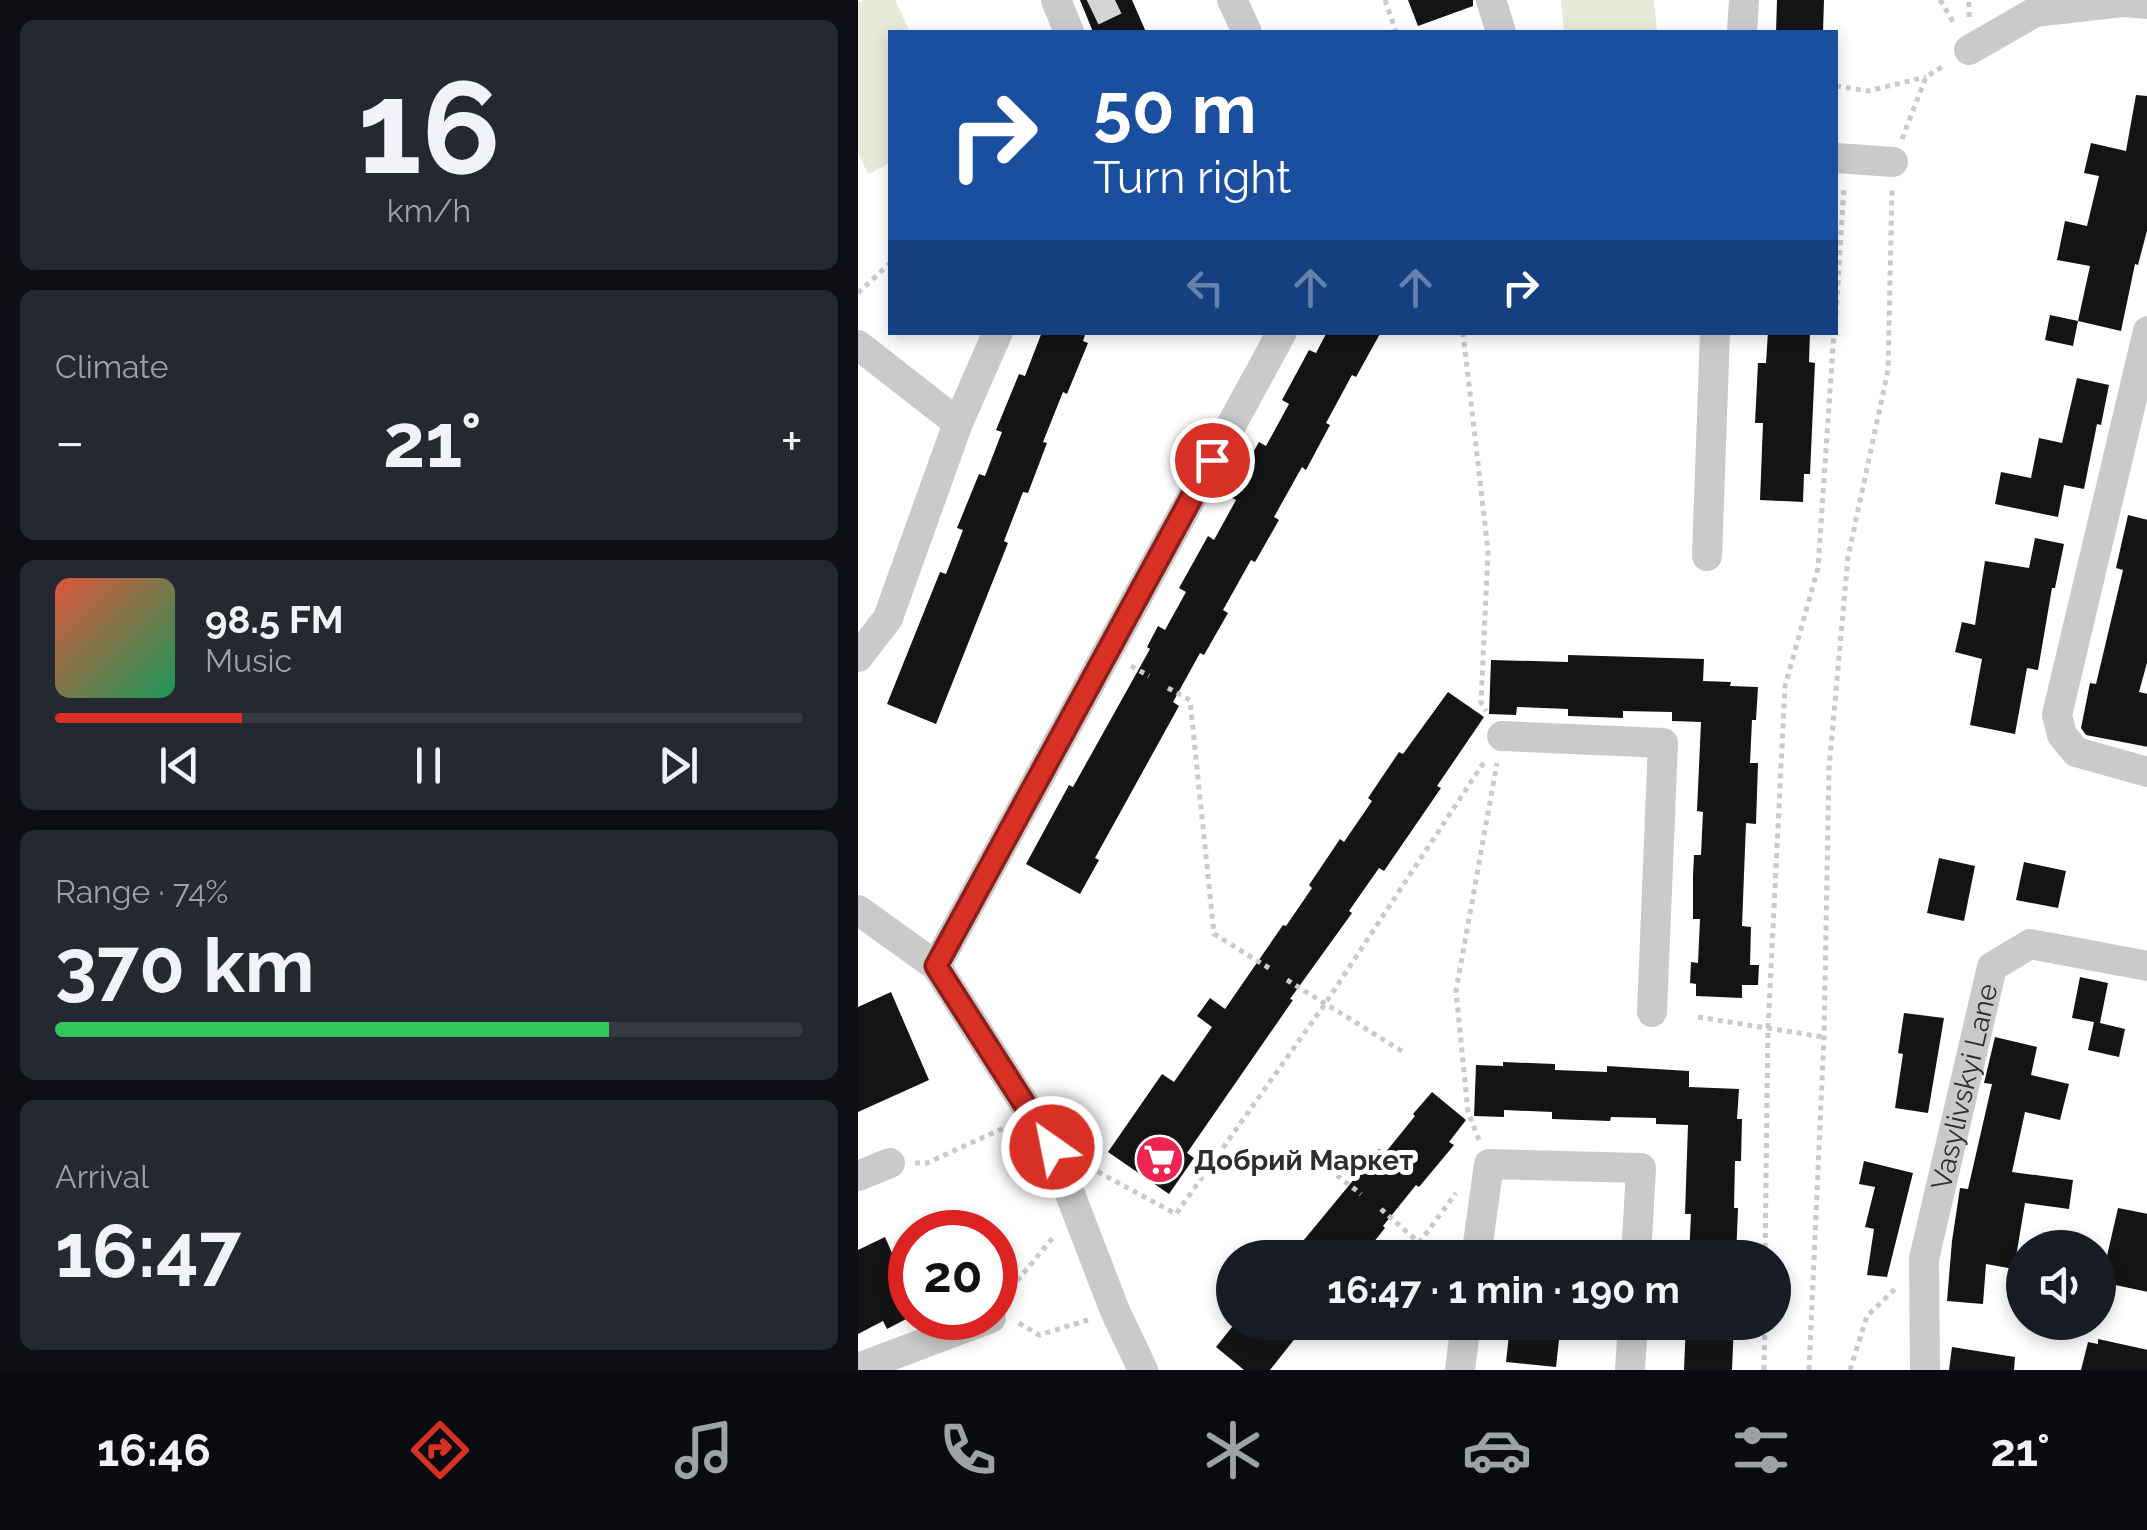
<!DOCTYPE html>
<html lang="en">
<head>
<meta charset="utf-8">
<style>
  body { margin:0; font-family:Raleway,sans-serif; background:#242831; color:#f1f3f6; height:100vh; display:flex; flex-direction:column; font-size:38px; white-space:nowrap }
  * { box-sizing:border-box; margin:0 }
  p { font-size:32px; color:#9ea1a6 }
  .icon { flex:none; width:55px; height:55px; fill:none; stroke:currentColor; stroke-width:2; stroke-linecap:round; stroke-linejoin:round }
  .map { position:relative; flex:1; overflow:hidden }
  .details { display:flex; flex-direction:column; gap:20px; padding:20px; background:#0d0f14; width:858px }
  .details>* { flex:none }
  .hud { position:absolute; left:30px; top:30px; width:950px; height:305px; border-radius:0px; box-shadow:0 5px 15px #0003; background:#1a4fa0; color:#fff; overflow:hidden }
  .fabs { position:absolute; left:1148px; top:1230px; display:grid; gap:20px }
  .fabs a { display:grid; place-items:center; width:110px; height:110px; border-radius:50%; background:#171b24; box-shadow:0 5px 15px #0003; font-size:50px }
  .speed { position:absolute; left:30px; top:1210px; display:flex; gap:20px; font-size:50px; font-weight:700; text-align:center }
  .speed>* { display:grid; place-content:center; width:130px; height:130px; border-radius:50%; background:#171b24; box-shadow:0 5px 15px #0003; line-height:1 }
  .speed .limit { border:15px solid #d22; background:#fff; color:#111 }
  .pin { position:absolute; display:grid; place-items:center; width:85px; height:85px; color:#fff; margin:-42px; border:5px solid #fff; border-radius:50%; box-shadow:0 2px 10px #0007 }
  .me { position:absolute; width:110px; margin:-55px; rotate:327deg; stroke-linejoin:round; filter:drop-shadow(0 0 8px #0008) }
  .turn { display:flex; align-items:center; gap:35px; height:210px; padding:0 40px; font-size:45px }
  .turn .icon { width:130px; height:130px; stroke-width:2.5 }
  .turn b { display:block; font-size:70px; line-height:85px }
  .lanes { display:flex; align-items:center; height:95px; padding:0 40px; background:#0003; justify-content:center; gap:50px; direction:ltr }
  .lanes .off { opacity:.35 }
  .big { font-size:75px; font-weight:700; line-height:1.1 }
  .details .card { flex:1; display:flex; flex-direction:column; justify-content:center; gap:15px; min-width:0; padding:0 35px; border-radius:15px; background:#242831 }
  .details .dial { align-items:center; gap:0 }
  .dial b { font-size:130px; line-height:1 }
  .song { display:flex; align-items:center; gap:30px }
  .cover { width:120px; height:120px; border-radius:15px; background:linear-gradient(135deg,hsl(10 70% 55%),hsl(150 70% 35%)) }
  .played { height:10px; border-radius:5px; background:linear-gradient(90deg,#d93025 25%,#363941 25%) }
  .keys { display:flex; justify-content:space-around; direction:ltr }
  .heat { display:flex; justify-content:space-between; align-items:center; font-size:55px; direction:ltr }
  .charge { height:15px; border-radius:8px; background:linear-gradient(90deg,#34c759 74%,#363941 0) }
  .trip { position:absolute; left:358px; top:1240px; width:575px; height:100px; border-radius:50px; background:#171b24; box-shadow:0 5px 15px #0003; font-weight:700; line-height:100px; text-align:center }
  .menu { display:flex; height:160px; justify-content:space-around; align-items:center; background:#090b0e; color:#9ea1a6 }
  .menu .icon { width:70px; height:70px }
  .menu .active { color:#d93025 }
  .menu b { font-size:45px; color:#f1f3f6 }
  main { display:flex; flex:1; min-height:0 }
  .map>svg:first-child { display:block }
</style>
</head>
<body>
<main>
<section class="details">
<div class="card dial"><b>16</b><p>km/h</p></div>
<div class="card"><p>Climate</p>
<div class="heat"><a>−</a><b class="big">21°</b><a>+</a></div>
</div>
<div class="card">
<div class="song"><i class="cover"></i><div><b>98.5 FM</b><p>Music</p></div></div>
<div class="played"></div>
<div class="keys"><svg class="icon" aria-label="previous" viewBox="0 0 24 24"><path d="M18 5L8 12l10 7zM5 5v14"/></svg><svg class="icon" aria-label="pause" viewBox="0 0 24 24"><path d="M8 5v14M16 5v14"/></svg><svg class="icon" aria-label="next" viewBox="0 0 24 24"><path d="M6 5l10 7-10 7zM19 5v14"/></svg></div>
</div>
<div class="card"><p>Range · 74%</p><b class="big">370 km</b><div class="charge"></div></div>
<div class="card"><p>Arrival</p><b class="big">16:47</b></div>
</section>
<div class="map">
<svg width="1290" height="1370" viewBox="0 0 1290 1370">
  <rect width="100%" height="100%" fill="#fff"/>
  <path fill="#e6ebd9" d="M6 0H37L52 32H32V163L10 174 0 153V3Z
    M703 0H796L799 32H706Z"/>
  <path fill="#141414" d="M222 0H274L288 32H235Z
    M550 0H615V6L560 26Z
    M919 0H966L965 32H918Z
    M1278 95 1290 96V227L1280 265 1277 264 1263 331 1220 321 1232 266 1199 260 1207 221 1229 226 1241 176 1226 173 1233 143 1268 151Z
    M1192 315 1220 321 1215 346 1187 340Z
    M184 332H228L225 341 230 343 209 394 205 392 185 442 189 443 170 493 165 492 146 541 150 543 78 724 29 704 82 572 88 574 105 530 99 528 121 474 127 476 144 432 138 430 161 374 167 376Z
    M469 332H523L498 377 494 375 468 423 472 425 448 470 444 467 416 517 421 520 397 562 393 560 365 610 370 613 346 655 342 653 315 702 321 706 237 858 241 860 222 894 168 864 211 785 215 787 292 649 289 647 300 626 307 630 328 592 321 588 350 536 356 540 378 500 371 496 390 461 401 442 408 446 431 404 424 400 451 350 458 353Z
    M910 332H952L951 362 957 363 952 474H946L945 502 902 500 905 423H897L900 363H908Z
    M1219 378 1251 385 1243 425 1239 424 1226 489 1206 485 1200 517 1137 504 1143 472 1173 478 1181 438 1204 443Z
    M1270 515 1290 520V659L1281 692 1290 694V747L1228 735 1223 728 1232 683 1238 684 1265 570 1258 568Z
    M1177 538 1206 544 1197 588H1194L1180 670 1169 668 1157 734 1112 725 1124 659 1097 652 1104 622 1117 625 1127 561 1171 568Z
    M710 655 846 659 845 681 873 682 872 686 900 687 898 720H894L892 763H900L898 824 888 823 884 926 893 927 892 965H901L900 985H884V998L838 996V984L832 983 833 962 840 963 842 919H835V876L836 855H843L845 812 839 811 843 722 814 721V712L765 711V718L710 716V709L659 707 658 715 631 714 633 660 710 662Z
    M590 692 626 717 579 786 583 788 526 871 521 868 491 911 494 913 432 999 435 1000 329 1153 336 1158 311 1194 250 1152 304 1074 316 1082 354 1027 339 1016 352 998 367 1009 425 925 428 926 454 888 451 885 482 839 486 842 514 801 510 798 541 752 545 754Z
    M1081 858 1117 866 1106 921 1069 913Z
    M1166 862 1208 871 1200 908 1158 900Z
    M1222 977 1250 983 1242 1023 1267 1029 1261 1057 1230 1050 1236 1022 1214 1018Z
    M33 992 71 1080 0 1112V1007Z
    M1046 1013 1086 1018 1070 1113 1037 1108 1045 1054 1040 1053Z
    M1137 1037 1179 1047 1173 1075 1211 1084 1202 1120 1167 1112 1154 1172 1215 1180 1211 1209 1167 1203 1156 1269 1128 1264 1125 1304 1089 1301 1094 1241 1102 1188 1110 1189 1134 1084 1126 1083Z
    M645 1062 697 1064V1070L749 1072V1066L831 1071V1087L881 1089 879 1119H884L883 1161H877L876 1208H880L878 1258H831L833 1214H827L830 1125 798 1124V1118L753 1117 752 1121 694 1119V1112L646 1110V1117L616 1116 618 1065 645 1066Z
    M574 1092 608 1120 591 1142 596 1145 561 1187 558 1185 525 1226 527 1228 503 1258H431L521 1149 527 1153 557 1116 555 1114Z
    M1006 1161 1055 1173 1029 1277 1009 1275 1016 1229 1007 1227 1017 1187 1001 1184Z
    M1260 1208 1290 1214V1292L1243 1282Z
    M27 1237 38 1262 35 1263 50 1293 45 1296 52 1311V1317L29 1329 25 1321 0 1334V1250Z
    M378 1322H450L412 1370H386L358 1347Z
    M828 1322H876L874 1370H826Z
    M651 1335 701 1340 698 1367 648 1362Z
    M1240 1339 1290 1350V1370H1223L1230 1342 1240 1344Z
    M1094 1347 1157 1357 1156 1370H1091Z"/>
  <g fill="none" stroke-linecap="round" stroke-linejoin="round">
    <path stroke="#d5d5d5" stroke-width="30" stroke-dasharray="30 15" stroke-linecap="butt" d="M234 11 257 0"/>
    <path stroke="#cacaca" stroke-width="5" stroke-dasharray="5 5" stroke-linecap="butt" d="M527 0 538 32
      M1082 0 1097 25
      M1111 17V0
      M978 86 1010 91 1068 77
      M1044 139 1068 77 1087 65
      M0 293 32 263
      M978 315 986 186
      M605 332 630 551 623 703 628 711
      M273 666 291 676
      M310 688 332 700 356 934 411 968
      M429 980 547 1053
      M840 1017 965 1037
      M621 1140 610 1112 598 991 639 763
      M57 1163H69L148 1127
      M463 1163 503 1194
      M231 1167 318 1214 467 1004 628 759
      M523 1209 578 1258
      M561 1243 598 1193
      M907 1258 910 1028 927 686 960 568 976 332
      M151 1299 159 1281 197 1235
      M161 1323 181 1335 230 1320
      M906 1370 907 1322
      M951 1370 966 1037 971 769 990 557 1030 370 1034 189
      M992 1370 1009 1316 1040 1286"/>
    <g stroke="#cacaca" stroke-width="30">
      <path d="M198 0 211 32"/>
      <path d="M374 0 389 32"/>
      <path d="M633 0 643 32"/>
      <path d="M884 32 886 0"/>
      <path d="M1111 50 1177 12 1264 2 1290 4"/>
      <path d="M978 158 1035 162"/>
      <path d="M1290 331 1199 715 1204 735 1218 752 1290 772"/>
      <path d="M0 345 100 423 140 332"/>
      <path d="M849 556 857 332"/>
      <path d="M0 657 30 618 100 423"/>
      <path d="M644 736 805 743 794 1012"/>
      <path d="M0 910 78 966 194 1147 257 1311 285 1370"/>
      <path d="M78 966 424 332"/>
      <path d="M0 1176 32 1163"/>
      <path d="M618 1258 631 1164 783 1168 778 1258"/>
      <path d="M0 1368 133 1318"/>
      <path d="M602 1370 608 1322"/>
      <path d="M772 1370 775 1322"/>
      <path id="s1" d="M1067 1370 1066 1259 1134 967 1172 944 1290 966"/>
    </g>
  </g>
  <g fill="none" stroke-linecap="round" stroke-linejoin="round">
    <defs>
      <path id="route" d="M194 1147 78 966 354 460"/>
    </defs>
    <use href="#route" stroke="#8d1f18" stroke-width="25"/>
    <use href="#route" stroke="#d93025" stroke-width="18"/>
  </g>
  <defs>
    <symbol id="supermarket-disc" viewBox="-11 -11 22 22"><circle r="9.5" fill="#ee2451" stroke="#fff"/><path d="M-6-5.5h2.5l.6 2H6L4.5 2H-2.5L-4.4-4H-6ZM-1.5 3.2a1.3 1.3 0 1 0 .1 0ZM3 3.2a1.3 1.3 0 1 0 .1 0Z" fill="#fff"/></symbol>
  </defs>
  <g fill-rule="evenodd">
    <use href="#supermarket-disc" x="274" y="1132" width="55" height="55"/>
  </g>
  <g text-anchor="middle" stroke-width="10" stroke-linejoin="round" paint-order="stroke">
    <g font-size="28" fill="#2d2d2d" stroke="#fff">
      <text dy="10" stroke="none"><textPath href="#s1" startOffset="288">Vasylivskyi Lane</textPath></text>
    </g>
    <g font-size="28" font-weight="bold" fill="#2d2d2d" stroke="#fff" text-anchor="start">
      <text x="336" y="1170">Добрий Маркет</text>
    </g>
  </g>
</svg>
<div class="fabs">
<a><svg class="icon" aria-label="sound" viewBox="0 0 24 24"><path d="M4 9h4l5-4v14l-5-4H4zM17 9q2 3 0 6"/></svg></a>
</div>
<div class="speed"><div class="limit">20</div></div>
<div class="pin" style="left:354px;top:460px;background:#d93025"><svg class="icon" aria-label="arrive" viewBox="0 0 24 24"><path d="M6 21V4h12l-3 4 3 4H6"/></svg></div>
<svg class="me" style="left:194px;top:1147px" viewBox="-20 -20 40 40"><circle r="17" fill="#d93025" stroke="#fff" stroke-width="3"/><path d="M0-11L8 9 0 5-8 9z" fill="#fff"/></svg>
<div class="trip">16:47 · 1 min · 190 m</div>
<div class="hud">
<div class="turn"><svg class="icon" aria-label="right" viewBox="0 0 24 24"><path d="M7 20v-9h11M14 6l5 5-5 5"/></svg><div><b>50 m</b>Turn right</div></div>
<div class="lanes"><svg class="icon off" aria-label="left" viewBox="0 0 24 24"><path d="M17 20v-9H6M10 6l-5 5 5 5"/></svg><svg class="icon off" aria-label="ahead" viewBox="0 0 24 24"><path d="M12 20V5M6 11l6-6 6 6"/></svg><svg class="icon off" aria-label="ahead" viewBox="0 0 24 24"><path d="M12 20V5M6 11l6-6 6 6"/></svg><svg class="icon" aria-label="right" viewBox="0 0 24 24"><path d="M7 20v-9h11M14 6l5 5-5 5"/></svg></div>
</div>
</div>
</main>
<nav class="menu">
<b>16:46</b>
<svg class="icon active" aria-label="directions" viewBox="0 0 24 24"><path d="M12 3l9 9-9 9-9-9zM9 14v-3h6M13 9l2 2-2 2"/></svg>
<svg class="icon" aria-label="music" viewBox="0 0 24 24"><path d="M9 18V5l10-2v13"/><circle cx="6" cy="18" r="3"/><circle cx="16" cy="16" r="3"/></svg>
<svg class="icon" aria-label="phone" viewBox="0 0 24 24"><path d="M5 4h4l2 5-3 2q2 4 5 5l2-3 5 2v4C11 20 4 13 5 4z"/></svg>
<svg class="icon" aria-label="climate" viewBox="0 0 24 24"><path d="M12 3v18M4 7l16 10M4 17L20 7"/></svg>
<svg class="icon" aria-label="car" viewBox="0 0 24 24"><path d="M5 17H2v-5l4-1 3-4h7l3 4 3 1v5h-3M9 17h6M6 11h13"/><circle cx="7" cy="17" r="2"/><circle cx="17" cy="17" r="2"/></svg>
<svg class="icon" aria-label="filters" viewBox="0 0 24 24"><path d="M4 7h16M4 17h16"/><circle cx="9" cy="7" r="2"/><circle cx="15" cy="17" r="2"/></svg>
<b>21°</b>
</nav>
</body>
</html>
